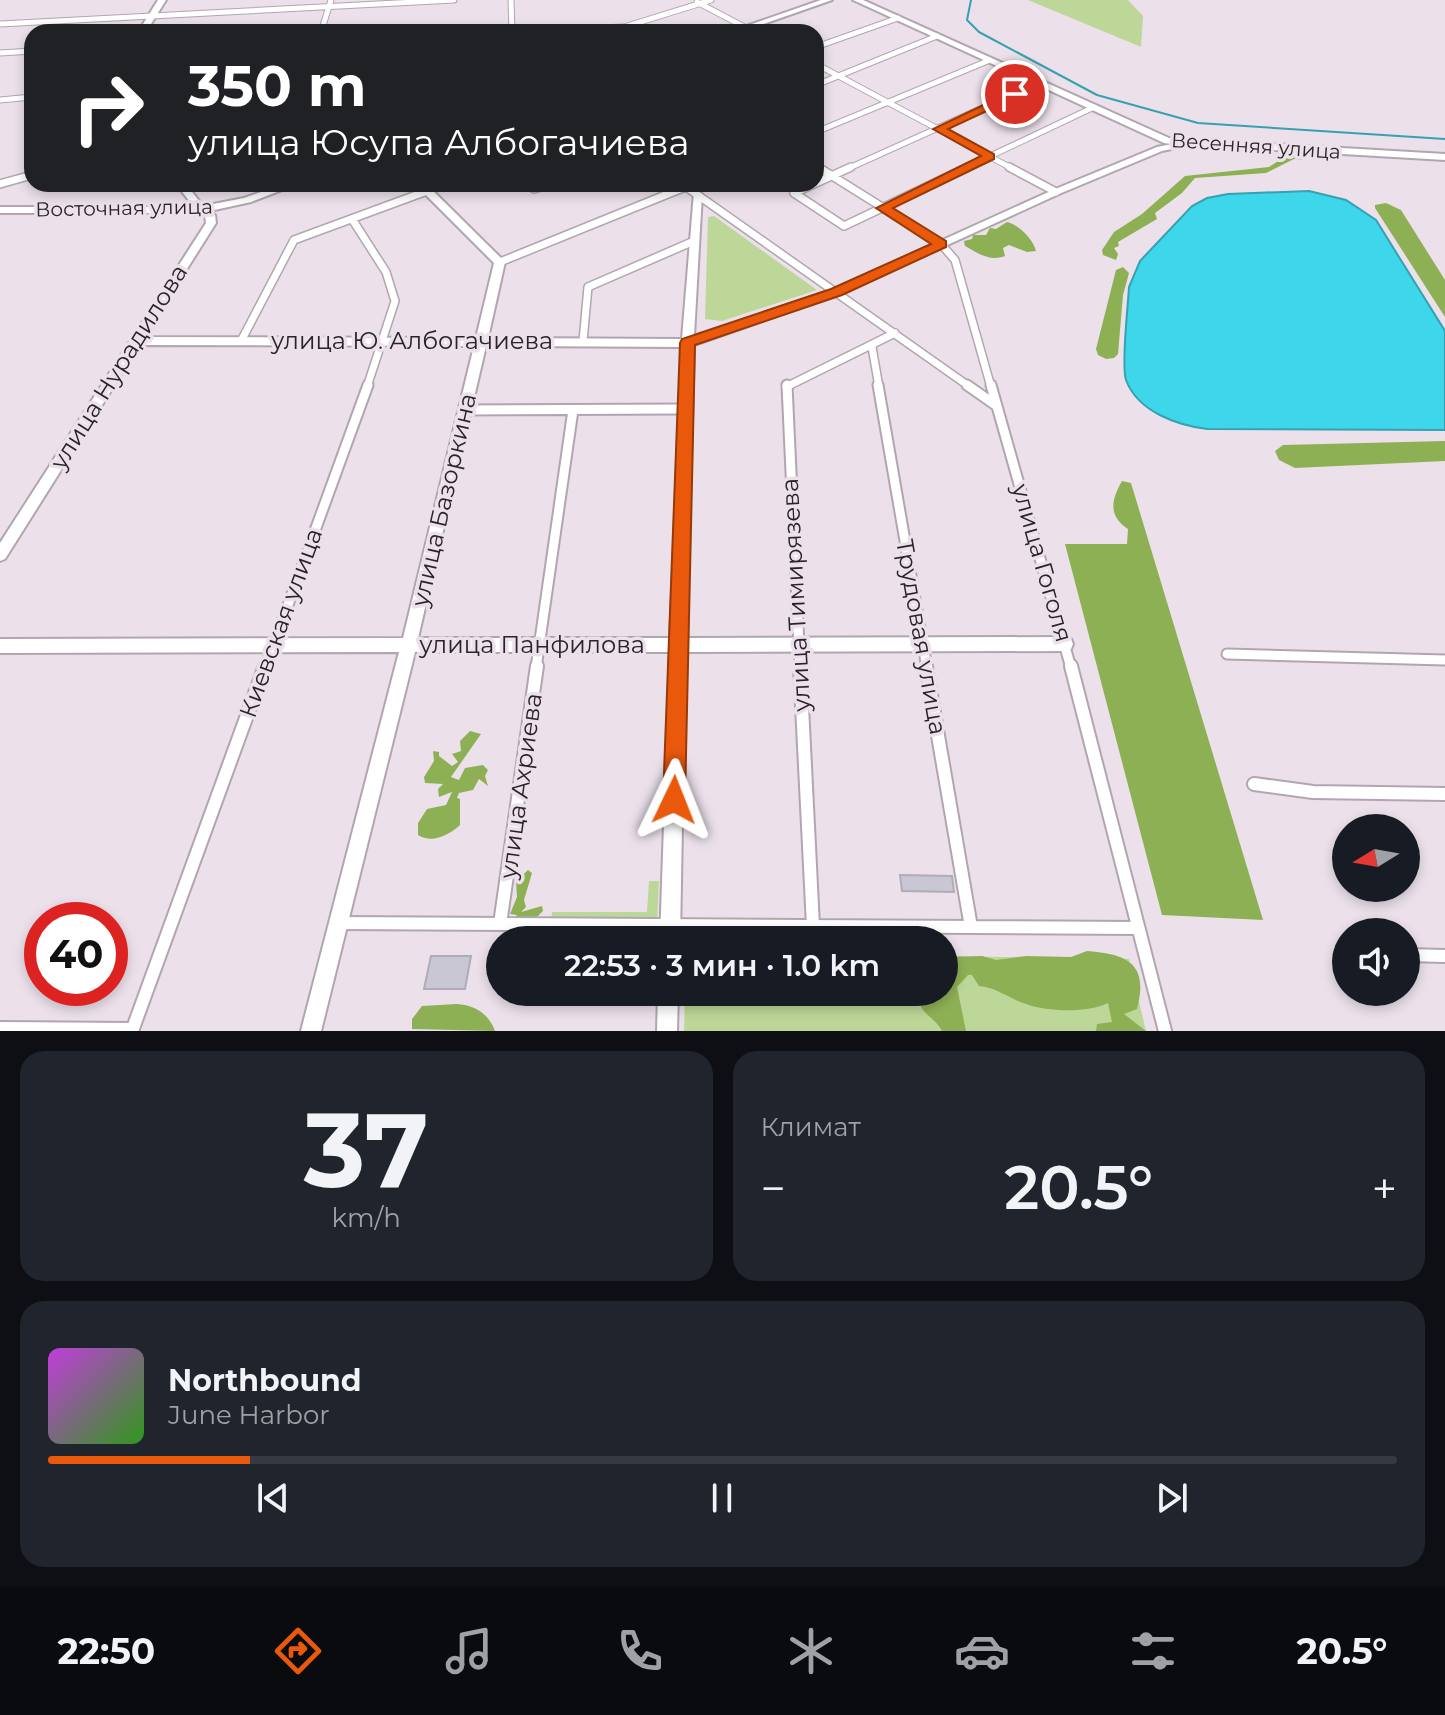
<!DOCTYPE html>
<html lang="ru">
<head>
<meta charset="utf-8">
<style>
  body { margin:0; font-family:Montserrat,sans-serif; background:#20242c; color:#f1f3f6; height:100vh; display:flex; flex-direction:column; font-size:30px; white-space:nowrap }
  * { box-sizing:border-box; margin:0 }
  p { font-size:26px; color:#9ea1a6 }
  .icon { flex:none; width:44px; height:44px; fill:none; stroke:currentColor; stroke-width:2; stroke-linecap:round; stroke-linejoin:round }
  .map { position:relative; height:1031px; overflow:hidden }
  .panel { display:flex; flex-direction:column; gap:20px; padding:20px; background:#0d0f14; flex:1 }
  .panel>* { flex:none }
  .guide { position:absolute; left:24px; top:24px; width:800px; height:168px; border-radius:24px; box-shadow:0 4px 12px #0003; background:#202124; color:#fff; overflow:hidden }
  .needle { width:52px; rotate:259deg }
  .controls { position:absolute; left:1332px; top:814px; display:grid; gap:16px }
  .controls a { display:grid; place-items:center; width:88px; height:88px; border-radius:50%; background:#171b24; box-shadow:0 4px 12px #0003; font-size:40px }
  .speed { position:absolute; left:24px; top:902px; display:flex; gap:16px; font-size:40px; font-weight:700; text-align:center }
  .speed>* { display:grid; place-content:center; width:104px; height:104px; border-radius:50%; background:#171b24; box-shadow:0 4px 12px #0003; line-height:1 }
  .speed .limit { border:12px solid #d22; background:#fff; color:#111 }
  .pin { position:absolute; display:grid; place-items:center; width:68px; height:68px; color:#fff; margin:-34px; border:4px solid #fff; border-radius:50%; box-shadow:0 2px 8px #0007 }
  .me { position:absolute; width:88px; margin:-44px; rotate:2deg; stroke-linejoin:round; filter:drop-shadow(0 0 6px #0008) }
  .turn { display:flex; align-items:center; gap:28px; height:168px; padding:0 32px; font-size:36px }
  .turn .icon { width:104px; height:104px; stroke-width:2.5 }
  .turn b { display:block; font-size:56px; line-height:68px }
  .big { font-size:60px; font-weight:600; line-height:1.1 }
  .panel .widget { flex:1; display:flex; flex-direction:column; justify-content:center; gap:12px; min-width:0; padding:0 28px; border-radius:24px; background:#20242c }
  .panel .dial { align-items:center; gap:0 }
  .dial b { font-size:104px; line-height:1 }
  .song { display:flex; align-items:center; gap:24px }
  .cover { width:96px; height:96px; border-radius:12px; background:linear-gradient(135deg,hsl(290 70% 55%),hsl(110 70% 35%)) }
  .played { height:8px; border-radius:4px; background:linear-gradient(90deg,#ea580c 15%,#363941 15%) }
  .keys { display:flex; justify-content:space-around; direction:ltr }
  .heat { display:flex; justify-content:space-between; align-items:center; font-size:44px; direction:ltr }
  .panel .tiles { flex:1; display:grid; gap:20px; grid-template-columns:1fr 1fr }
  .widget:last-child { grid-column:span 2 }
  .trip { position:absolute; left:486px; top:926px; width:472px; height:80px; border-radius:40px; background:#171b24; box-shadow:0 4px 12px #0003; font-weight:600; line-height:80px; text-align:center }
  .menu { display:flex; height:128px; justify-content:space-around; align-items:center; background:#090b0e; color:#9ea1a6 }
  .menu .icon { width:56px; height:56px }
  .menu .on { color:#ea580c }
  .menu b { font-size:36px; color:#f1f3f6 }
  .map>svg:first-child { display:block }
</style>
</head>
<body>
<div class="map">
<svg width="1445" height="1031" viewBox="0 0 1445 1031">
  <rect width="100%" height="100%" fill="#ece1eb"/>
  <path fill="#bdd798" d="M1028 0H1128L1143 16 1141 47Z
    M714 216 817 290 722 321 705 319 708 217Z
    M649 881H659L657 923 551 922 552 912H647Z
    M944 956 1129 959 1146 1031H684L685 992H944Z"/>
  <path fill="#8eb055" d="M1302 155 1305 160 1294 159 1266 173 1195 178 1182 193 1155 213 1157 219 1118 242 1119 246 1114 248 1118 254 1116 260 1103 255 1102 250 1114 232 1142 214 1185 176 1269 167 1286 156Z
    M1386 203 1401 210 1445 280V317L1375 208V205Z
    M1007 222C1019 225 1033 239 1036 251L1027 252 1009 245 1003 248 1005 256C989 262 978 253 965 246L964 241 972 239 973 235H986L990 228 996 229Z
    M1123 267 1129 273 1123 295 1118 354 1114 358 1106 359 1098 355 1096 349 1116 270Z
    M1445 441V461L1295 468 1279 460 1275 451 1283 445Z
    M1122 481 1131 483 1263 920 1162 915 1065 544H1127L1128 529C1108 516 1111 500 1122 481Z
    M470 731 481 734 451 777 459 780 465 768 483 765 488 770 485 776 488 786 479 779 473 790 459 793 457 798 460 799V825C449 835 432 844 418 835V823L427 809 446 805 452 792 439 797 438 789 443 784 425 783 424 777 434 761 433 751 439 752V756L452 766 458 762 452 754 461 751 460 741Z
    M528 870 532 873 524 900 526 907 521 912 542 906 543 911 535 919H514L517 915 510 914 517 897 516 881Z
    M1087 951C1128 954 1149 964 1137 1009L1124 1014 1146 1031H1096L1097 1024 1112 1022 1108 1003C1088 1013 1048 1012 1026 1004 1010 999 996 987 979 986L972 975H968L957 987 966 1031H942C934 1015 915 1013 920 992H944V957L982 956 996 960 1026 956 1071 957Z
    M457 1004C475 1005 489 1014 495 1031L412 1029V1019L422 1006Z"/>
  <path fill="#3ed6eb" stroke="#37a1b0" stroke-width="2" d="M1309 191 1346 200 1376 220 1445 331V430L1207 429C1177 425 1138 412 1126 380 1121 365 1128 307 1129 287L1140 261 1192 206 1207 198 1228 194Z"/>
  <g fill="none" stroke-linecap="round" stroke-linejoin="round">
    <path stroke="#37a1b0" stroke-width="2" d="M971 0 967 20 979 32 1097 95 1198 123 1445 139"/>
  </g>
  <path fill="#cac7d4" stroke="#afabb8" stroke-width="2" d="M900 875 952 876 954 892 902 891Z
    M431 956H471L465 989H424Z"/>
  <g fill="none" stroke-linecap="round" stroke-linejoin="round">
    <defs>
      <path id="street-far3" d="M511 0 512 32
        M697 2 754 32
        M0 24 454 0
        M621 28 711 0
        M321 32 331 0
        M505 32 624 27
        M816 47 898 18
        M0 53 32 51
        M816 64 1013 169
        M816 85 937 36
        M0 100 32 97
        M816 132 990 60
        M816 166 821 169
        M847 169 1040 82
        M963 169 1094 107"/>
      <path id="street-far2" d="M818 167 941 244 955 260 991 387
        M1009 167 1056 192
        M816 183 851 167
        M0 184 32 175
        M525 184 534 189 552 184
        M682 184 970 387
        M794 193 844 226 968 167
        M794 193 814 184
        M352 219 386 272 395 301 367 387
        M500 262 690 185
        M241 341 294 240 446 184
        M583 341 588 287 694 241
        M872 347 879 387
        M786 387 895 333"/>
      <path id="street-far1" d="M787 385 800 668
        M878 385 927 668
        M967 385 997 406
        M991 385 1071 668
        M465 410 684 409
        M1227 654 1445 660
        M265 668 368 385
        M536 668 573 410"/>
      <path id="street" d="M800 666 813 926
        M926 666 971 927
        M1071 666 1165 1031
        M1254 784 1313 792 1445 794
        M338 923 1137 928
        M500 924 537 666
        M1341 953H1346
        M1406 955 1445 956
        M0 1028 133 1029
        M132 1031 265 666"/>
      <path id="secondary" d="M158 0H166L146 32H138Z
        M821 0H832L741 32H729Z
        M853 0H863L1169 138 1445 154V160L1191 145 1162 151 1059 194 840 294 694 345 686 638 1065 637 1071 639 1073 644 1071 649 1065 651 685 652 680 940H660L670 652H415L321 1031H301L399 652 0 653V639L403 638 474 346 140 345 5 559 0 561V543L206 223 205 216 199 213H0V207H194L176 184H186L203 206 244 198 284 184H298L251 202 210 211 215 215 216 223 144 337 476 338 494 263 415 184H426L505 262 488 338 682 339 694 192 702 194 694 336 832 290 1053 190 1157 147 1172 144 1164 143ZM486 346 682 347 670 638H418Z
        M658 992H678L677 1031H657Z"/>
    </defs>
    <use href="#street-far3" stroke="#b1a6b0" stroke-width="7"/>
    <use href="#street-far2" stroke="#b1a6b0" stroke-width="10"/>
    <use href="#street-far1" stroke="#b1a6b0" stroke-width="13"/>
    <use href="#street" stroke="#b1a6b0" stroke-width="16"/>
    <use href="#secondary" stroke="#b1a6b0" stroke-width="4"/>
    <use href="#street-far3" stroke="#fff" stroke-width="5"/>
    <use href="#street-far2" stroke="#fff" stroke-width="7"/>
    <use href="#street-far1" stroke="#fff" stroke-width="9"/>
    <use href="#street" stroke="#fff" stroke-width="12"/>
    <use href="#secondary" fill="#fff" fill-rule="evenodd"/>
  </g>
  <path fill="#ea580c" stroke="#983908" stroke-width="2" d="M1015 90 1020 94 1019 96 948 129 994 154V159L893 208 946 241V247L842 295 695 345 685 800 682 808 674 811 666 808 663 800 680 343 682 339 831 289 931 244 876 208 981 156 933 129Z"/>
  <g text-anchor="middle" stroke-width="7" stroke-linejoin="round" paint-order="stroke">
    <g font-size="20" fill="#282428" stroke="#ece1eb">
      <text transform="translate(1256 146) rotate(4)" y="7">Весенняя улица</text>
      <text transform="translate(124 208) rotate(-1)" y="7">Восточная улица</text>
    </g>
    <g font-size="24" fill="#282428" stroke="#ece1eb">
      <text x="412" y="349">улица Ю. Албогачиева</text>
      <text transform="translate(119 367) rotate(-58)" y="8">улица Нурадилова</text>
      <text transform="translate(444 500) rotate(-77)" y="8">улица Базоркина</text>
      <text transform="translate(1042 563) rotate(74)" y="8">улица Гоголя</text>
      <text transform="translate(796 595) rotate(-93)" y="8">улица Тимирязева</text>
      <text transform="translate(281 623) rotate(-70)" y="8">Киевская улица</text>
      <text transform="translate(921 637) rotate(80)" y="8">Трудовая улица</text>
      <text x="532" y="653">улица Панфилова</text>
      <text transform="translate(521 786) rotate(-82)" y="8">улица Ахриева</text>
    </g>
  </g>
</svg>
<div class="controls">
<a><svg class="needle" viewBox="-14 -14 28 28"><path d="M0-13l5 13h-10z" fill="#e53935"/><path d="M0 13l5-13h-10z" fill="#9ea1a6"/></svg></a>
<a><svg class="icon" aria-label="sound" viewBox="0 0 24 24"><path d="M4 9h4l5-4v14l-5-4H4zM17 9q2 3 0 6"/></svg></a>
</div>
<div class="speed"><div class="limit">40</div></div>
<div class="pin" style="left:1015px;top:94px;background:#d93025"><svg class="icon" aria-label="arrive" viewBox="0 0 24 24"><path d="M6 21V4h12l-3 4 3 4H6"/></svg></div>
<svg class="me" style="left:674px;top:800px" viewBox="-20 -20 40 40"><path d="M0-17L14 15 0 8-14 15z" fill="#ea580c" stroke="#fff" stroke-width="4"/></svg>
<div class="trip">22:53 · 3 мин · 1.0 km</div>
<div class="guide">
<div class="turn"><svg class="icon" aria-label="right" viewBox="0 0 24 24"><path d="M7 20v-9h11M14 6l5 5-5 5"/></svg><div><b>350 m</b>улица Юсупа Албогачиева</div></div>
</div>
</div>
<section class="panel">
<div class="tiles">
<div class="widget dial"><b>37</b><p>km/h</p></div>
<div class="widget"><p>Климат</p>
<div class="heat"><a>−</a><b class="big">20.5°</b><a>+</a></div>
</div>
<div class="widget">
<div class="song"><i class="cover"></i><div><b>Northbound</b><p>June Harbor</p></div></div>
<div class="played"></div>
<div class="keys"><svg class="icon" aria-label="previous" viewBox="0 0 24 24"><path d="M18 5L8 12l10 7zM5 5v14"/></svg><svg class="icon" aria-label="pause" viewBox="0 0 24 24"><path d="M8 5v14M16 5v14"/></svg><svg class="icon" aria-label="next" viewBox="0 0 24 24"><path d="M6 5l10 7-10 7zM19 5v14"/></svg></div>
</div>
</div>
</section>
<nav class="menu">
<b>22:50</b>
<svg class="icon on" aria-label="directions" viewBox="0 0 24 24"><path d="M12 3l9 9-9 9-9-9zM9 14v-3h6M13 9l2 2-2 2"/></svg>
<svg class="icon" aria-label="music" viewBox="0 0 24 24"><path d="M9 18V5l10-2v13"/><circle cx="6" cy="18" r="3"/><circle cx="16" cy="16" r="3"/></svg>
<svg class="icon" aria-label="phone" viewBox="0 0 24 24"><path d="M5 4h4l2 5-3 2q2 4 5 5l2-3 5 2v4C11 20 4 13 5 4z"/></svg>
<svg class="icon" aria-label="climate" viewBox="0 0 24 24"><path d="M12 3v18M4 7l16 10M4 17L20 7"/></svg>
<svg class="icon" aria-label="car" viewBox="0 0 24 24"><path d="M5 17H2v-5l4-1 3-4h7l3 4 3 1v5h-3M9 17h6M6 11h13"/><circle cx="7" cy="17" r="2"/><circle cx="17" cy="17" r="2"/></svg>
<svg class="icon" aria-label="filters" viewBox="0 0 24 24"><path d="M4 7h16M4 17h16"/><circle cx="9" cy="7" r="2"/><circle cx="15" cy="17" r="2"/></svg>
<b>20.5°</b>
</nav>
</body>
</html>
